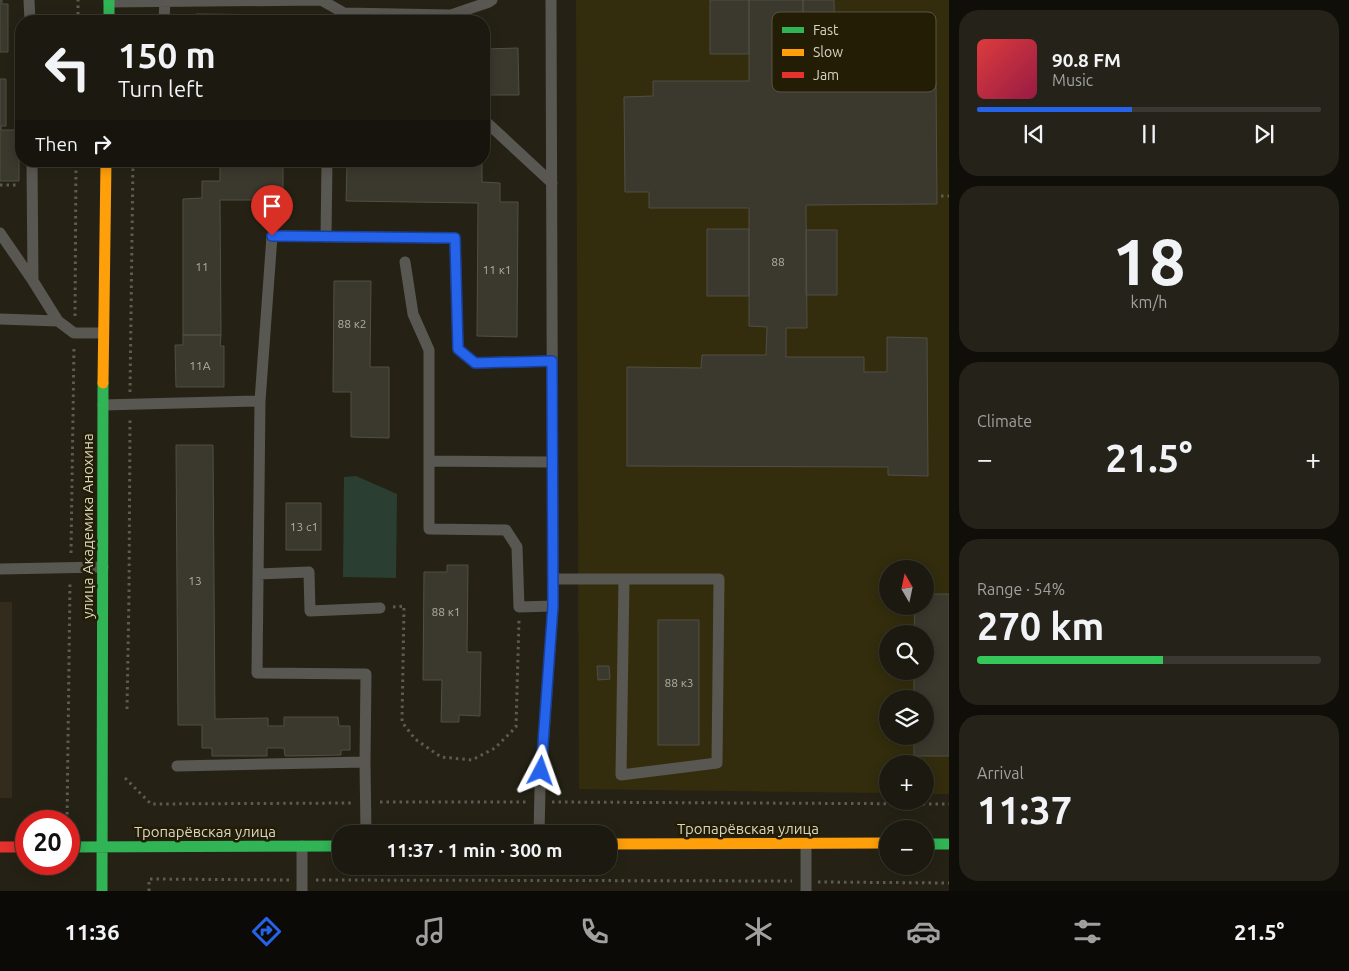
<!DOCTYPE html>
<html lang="en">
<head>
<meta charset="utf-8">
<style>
  body { margin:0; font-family:Ubuntu,sans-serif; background:#252319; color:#f1f3f6; height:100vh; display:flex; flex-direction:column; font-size:19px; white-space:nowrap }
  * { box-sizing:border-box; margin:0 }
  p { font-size:16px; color:#a0a19f }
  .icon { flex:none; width:28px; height:28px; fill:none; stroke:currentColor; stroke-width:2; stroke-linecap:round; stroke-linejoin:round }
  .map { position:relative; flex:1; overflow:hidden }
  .sheet { display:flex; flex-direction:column; gap:10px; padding:10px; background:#0f0e09; width:400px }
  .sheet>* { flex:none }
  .banner { position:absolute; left:15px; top:15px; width:475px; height:152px; border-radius:20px; box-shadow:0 2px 12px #0003,0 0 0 1px #3a3830; background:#1c1a10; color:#f1f3f6; overflow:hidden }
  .needle { width:32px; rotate:351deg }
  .fabs { position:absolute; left:879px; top:560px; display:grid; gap:10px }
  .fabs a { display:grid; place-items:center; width:55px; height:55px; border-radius:50%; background:#1c1a10; box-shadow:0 2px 12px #0003,0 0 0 1px #3a3830; font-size:25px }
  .speed { position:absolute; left:15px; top:810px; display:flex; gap:10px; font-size:25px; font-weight:700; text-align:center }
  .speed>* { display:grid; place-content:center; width:65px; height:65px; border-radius:50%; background:#1c1a10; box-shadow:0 2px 12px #0003,0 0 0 1px #3a3830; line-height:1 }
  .speed .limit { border:8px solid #d22; background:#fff; color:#111 }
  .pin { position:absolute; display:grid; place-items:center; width:42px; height:42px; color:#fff; margin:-51px -21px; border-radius:50% 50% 50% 0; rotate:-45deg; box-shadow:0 0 5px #0007 }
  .pin .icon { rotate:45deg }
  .me { position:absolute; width:55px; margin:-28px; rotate:4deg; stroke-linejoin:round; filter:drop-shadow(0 0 4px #0008) }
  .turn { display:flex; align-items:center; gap:18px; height:105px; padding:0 20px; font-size:22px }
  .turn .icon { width:65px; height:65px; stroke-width:2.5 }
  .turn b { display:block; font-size:35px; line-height:42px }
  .then { display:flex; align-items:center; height:48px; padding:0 20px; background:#0003; gap:10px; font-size:19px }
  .big { font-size:38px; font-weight:700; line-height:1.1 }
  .sheet .widget { flex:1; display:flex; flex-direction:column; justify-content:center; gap:8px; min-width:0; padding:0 18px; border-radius:20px; background:#252319 }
  .sheet .dial { align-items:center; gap:0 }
  .dial b { font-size:65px; line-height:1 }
  .song { display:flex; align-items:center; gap:15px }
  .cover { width:60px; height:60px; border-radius:8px; background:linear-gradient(135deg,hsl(0 70% 55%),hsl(340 70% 35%)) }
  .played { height:5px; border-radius:2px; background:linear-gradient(90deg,#2563eb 45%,#3a3830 45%) }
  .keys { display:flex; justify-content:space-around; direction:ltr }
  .heat { display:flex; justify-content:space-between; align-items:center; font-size:28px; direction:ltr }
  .charge { height:8px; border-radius:4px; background:linear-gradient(90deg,#34c759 54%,#3a3830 0) }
  .trip { position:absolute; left:332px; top:825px; width:285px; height:50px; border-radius:20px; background:#1c1a10; box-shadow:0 2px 12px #0003,0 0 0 1px #3a3830; font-weight:700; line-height:50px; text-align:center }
  .tabs { display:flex; height:80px; justify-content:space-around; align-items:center; background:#0b0a06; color:#a0a19f }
  .tabs .icon { width:35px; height:35px }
  .tabs .active { color:#2563eb }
  .tabs b { font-size:22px; color:#f1f3f6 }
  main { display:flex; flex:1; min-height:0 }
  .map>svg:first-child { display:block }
</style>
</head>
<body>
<main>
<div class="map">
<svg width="949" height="891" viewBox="0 0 949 891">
  <rect width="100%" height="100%" fill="#252215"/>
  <path fill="#332d0e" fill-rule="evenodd" d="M576 0H949V794H925V764H888L887 793 579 789ZM888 569H925V606H888ZM888 634H925V671H888ZM888 699H925V736H888Z"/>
  <path fill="#332c1c" d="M0 602H12V798H0Z"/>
  <path fill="#2a3e31" d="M356 476 397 494 396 578 343 577 344 477Z"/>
  <path fill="#3b392e" stroke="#504f43" d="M0 0H2V4H8V52H0Z
    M710 0H749V54H710Z
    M749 0H803V81H936L937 204 806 205 807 328H786V357H864V372H887V337L927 338 928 476 888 475V467L627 466V367L701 368 702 355H766L767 327 749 326V208H649V192H625L624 97 653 96V81H749Z
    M803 0H834L835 51H803Z
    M196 14 288 15V21H195Z
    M518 48 519 95H486L485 49Z
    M0 79H6V126H1V130H19V181H0Z
    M220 163H283V200H220L221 335H183V199L202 198V181H220Z
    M347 163 482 164V182L500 183V202H518L517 337 477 336 478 203 346 201Z
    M707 229H749V296H707Z
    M806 230H837V295H806Z
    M334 281H371L370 367H389V438L351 437V392H333Z
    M183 335H221L220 346H224V387H176L175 345H183Z
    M176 445H213L215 719 268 718V726H284V717H338L339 726H350V750H341V755L285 756 284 748H267V756H212V748H202V725H178Z
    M286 503H321V550H286Z
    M447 565H468L467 652H481L480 716 459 715V722H441L442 680H423L424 572H447Z
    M925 594H949V756H914V736H925V699H914V671H925V634H914L915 606H925Z
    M658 620H699V745H658Z
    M597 666H609L610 679 598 680Z"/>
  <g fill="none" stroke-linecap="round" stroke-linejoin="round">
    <path stroke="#5c5b54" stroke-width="3" stroke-dasharray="2.5 4" stroke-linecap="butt" d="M78 21V0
      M0 185H19
      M941 196H949
      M75 316 76 161
      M130 392 133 161
      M71 553 74 347
      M393 607 404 606 402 722 415 739 441 757 472 760 495 748 516 727 519 620
      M127 709 129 594 130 418
      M125 778 151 804 353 803
      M380 802H526
      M552 802 949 804
      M67 821 70 582
      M316 880 792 881
      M818 882 949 883
      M149 891V879L289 880"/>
    <path stroke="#585751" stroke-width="11" d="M29 0 30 21
      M321 0 344 13 451 15 489 2 492 0
      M109 2 321 0
      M164 21 165 0
      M484 120 552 183
      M32 161 33 281 58 321
      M0 233 33 281
      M326 237 327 161
      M405 262 413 314 429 350V461
      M0 319 58 321 74 333H103
      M103 405 260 401
      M552 462 429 461V529L506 530 517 547 519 607 553 606
      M0 569 103 567
      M258 574 309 572 310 611 380 608
      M553 579H719L717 763 621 775 624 579
      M365 762 366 834
      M177 766 365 762 366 674 257 673 260 401 272 236 455 238 458 349 475 363 552 361
      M539 834 540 789 553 606 551 0
      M302 846V891
      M806 891V844"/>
    <path stroke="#30b455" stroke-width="11" d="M109 0V21
      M925 844H949
      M69 847 341 846
      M102 891 103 383"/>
    <path stroke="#ff9f0a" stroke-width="11" d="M103 383 106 161
      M609 844 888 843"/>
    <path stroke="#e5322d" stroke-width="11" d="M0 847H26"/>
  </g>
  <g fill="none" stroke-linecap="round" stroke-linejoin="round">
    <defs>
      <path id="route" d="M272 236 455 238 458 349 475 363 552 361 553 606 541 771"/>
    </defs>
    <use href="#route" stroke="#184099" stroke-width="12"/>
    <use href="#route" stroke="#2563eb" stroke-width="9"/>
  </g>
  <g text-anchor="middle" stroke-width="5" stroke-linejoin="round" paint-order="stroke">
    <g font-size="12" fill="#b1aea0">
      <text x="778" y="266">88</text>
      <text x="202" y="271">11</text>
      <text x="497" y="274">11 к1</text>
      <text x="352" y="328">88 к2</text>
      <text x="200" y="370">11А</text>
      <text x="304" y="531">13 с1</text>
      <text x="195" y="585">13</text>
      <text x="446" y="616">88 к1</text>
      <text x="679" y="687">88 к3</text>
    </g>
    <g font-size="15" fill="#d8d5c6" stroke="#221d04">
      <text transform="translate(88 526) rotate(-90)" y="5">улица Академика Анохина</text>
      <text x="748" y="834">Тропарёвская улица</text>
      <text x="205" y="837">Тропарёвская улица</text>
    </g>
  </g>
  <rect x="772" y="12" width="164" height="80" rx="8" fill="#221d04" stroke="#59543e" stroke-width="1"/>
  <rect x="782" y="27" width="22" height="6" fill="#30b455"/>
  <rect x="782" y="49" width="22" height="7" fill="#ff9f0a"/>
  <rect x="782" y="72" width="22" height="6" fill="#e5322d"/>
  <g font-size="14" fill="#d8d5c6">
    <text x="813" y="35">Fast</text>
    <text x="813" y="57">Slow</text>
    <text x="813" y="80">Jam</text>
  </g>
</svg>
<div class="fabs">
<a><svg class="needle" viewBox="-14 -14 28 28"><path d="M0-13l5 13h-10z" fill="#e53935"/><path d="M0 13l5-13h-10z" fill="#a0a19f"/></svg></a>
<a><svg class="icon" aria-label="search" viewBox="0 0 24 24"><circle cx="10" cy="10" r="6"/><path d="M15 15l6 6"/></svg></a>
<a><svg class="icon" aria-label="layers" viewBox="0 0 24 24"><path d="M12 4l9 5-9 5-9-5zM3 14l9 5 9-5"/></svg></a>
<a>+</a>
<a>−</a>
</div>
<div class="speed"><div class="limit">20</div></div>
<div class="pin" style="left:272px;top:236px;background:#d93025"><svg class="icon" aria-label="arrive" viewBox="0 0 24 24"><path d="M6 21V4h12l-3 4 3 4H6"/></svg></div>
<svg class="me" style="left:541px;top:771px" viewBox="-20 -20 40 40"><path d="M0-17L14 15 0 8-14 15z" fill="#2563eb" stroke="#fff" stroke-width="4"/></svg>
<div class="trip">11:37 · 1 min · 300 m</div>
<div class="banner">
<div class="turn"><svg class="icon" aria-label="left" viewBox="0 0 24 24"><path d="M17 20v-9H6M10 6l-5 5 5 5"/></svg><div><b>150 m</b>Turn left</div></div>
<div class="then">Then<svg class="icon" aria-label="right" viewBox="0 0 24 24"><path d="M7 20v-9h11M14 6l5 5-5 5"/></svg></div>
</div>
</div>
<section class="sheet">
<div class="widget">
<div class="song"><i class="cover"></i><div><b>90.8 FM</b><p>Music</p></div></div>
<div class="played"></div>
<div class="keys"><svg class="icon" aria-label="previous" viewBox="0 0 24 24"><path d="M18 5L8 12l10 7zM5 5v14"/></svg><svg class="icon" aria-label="pause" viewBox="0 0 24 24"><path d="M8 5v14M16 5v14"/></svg><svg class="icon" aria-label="next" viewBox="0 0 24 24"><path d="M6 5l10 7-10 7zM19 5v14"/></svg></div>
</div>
<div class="widget dial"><b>18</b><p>km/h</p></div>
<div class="widget"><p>Climate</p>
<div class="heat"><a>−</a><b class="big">21.5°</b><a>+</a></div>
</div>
<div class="widget"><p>Range · 54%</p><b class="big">270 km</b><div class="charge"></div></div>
<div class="widget"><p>Arrival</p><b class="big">11:37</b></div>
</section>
</main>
<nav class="tabs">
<b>11:36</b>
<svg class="icon active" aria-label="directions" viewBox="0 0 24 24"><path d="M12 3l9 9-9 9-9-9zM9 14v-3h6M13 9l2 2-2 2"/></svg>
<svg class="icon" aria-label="music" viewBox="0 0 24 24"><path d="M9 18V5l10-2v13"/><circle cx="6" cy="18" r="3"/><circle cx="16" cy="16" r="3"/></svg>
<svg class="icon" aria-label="phone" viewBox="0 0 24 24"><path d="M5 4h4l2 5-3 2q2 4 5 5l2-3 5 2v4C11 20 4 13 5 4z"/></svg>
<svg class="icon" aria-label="climate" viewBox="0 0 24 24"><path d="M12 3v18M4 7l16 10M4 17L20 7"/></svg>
<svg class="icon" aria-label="car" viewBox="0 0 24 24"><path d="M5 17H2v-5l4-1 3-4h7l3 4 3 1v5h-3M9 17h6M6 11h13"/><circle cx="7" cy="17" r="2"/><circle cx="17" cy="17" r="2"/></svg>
<svg class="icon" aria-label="filters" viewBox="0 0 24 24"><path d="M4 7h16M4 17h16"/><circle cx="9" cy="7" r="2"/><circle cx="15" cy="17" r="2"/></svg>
<b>21.5°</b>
</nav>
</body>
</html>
